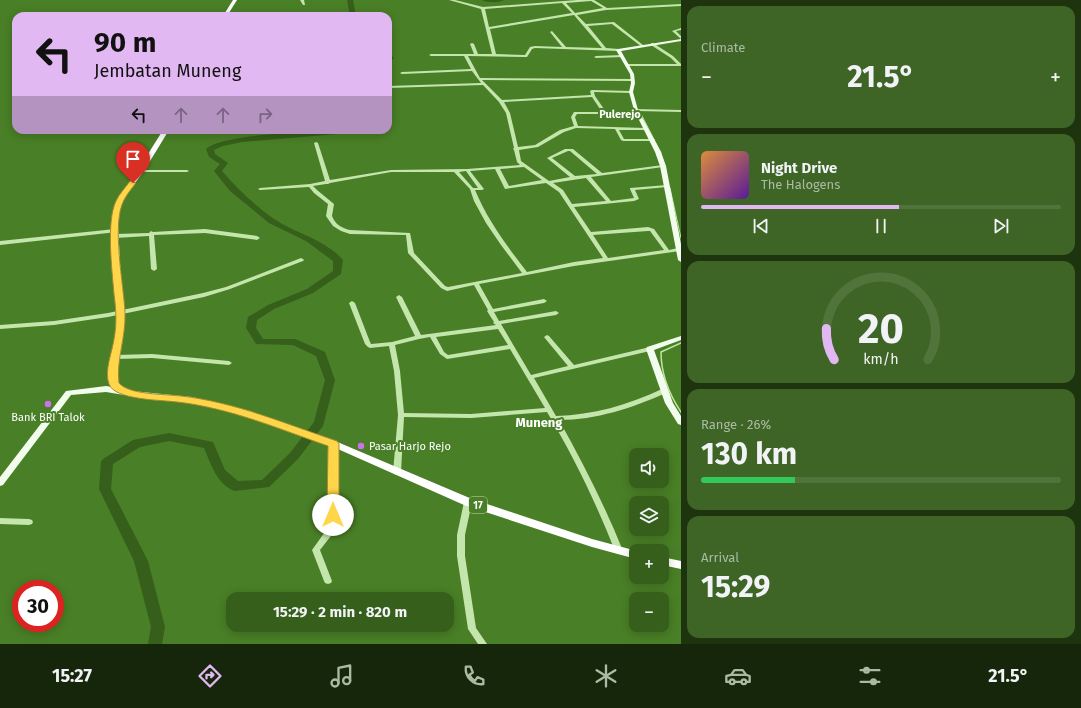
<!DOCTYPE html>
<html lang="en">
<head>
<meta charset="utf-8">
<style>
  body { margin:0; font-family:"Fira Sans",sans-serif; background:#3e6525; color:#f1f3f6; height:100vh; display:flex; flex-direction:column; font-size:15px; white-space:nowrap }
  * { box-sizing:border-box; margin:0 }
  p { font-size:13px; color:#aabba3 }
  .icon { flex:none; width:22px; height:22px; fill:none; stroke:currentColor; stroke-width:2; stroke-linecap:round; stroke-linejoin:round }
  .map { position:relative; flex:1; overflow:hidden }
  .sheet { display:flex; flex-direction:column; gap:6px; padding:6px; background:#1e340f; width:400px }
  .sheet>* { flex:none }
  .guide { position:absolute; left:12px; top:12px; width:380px; height:122px; border-radius:12px; box-shadow:0 2px 10px #0003; background:#e2b8f2; color:#111; overflow:hidden }
  .fabs { position:absolute; left:629px; top:448px; display:grid; gap:8px }
  .fabs a { display:grid; place-items:center; width:40px; height:40px; border-radius:8px; background:#375f1c; box-shadow:0 2px 10px #0003; font-size:20px }
  .speed { position:absolute; left:12px; top:580px; display:flex; gap:8px; font-size:20px; font-weight:700; text-align:center }
  .speed>* { display:grid; place-content:center; width:52px; height:52px; border-radius:50%; background:#375f1c; box-shadow:0 2px 10px #0003; line-height:1 }
  .speed .limit { border:6px solid #d22; background:#fff; color:#111 }
  .pin { position:absolute; display:grid; place-items:center; width:34px; height:34px; color:#fff; margin:-41px -17px; border-radius:50% 50% 50% 0; rotate:-45deg; box-shadow:0 0 4px #0007 }
  .pin .icon { rotate:45deg }
  .me { position:absolute; width:44px; margin:-22px; rotate:0deg; stroke-linejoin:round; filter:drop-shadow(0 0 3px #0008) }
  .turn { display:flex; align-items:center; gap:14px; height:84px; padding:0 16px; font-size:18px }
  .turn .icon { width:52px; height:52px; stroke-width:2.5 }
  .turn b { display:block; font-size:28px; line-height:34px }
  .lanes { display:flex; align-items:center; height:38px; padding:0 16px; background:#0003; justify-content:center; gap:20px; direction:ltr }
  .lanes .off { opacity:.35 }
  .big { font-size:30px; font-weight:700; line-height:1.1 }
  .sheet .card { flex:1; display:flex; flex-direction:column; justify-content:center; gap:6px; min-width:0; padding:0 14px; border-radius:12px; background:#3e6525 }
  .sheet .dial { align-items:center; gap:0 }
  .dial svg { height:104px; overflow:visible; fill:none; stroke:#51743b; stroke-width:7; stroke-linecap:round; text-anchor:middle }
  .dial text { fill:#f1f3f6; stroke:none }
  .song { display:flex; align-items:center; gap:12px }
  .cover { width:48px; height:48px; border-radius:6px; background:linear-gradient(135deg,hsl(30 70% 55%),hsl(270 70% 35%)) }
  .played { height:4px; border-radius:2px; background:linear-gradient(90deg,#e2b8f2 55%,#51743b 55%) }
  .keys { display:flex; justify-content:space-around; direction:ltr }
  .heat { display:flex; justify-content:space-between; align-items:center; font-size:22px; direction:ltr }
  .charge { height:6px; border-radius:3px; background:linear-gradient(90deg,#34c759 26%,#51743b 0) }
  .trip { position:absolute; left:226px; top:592px; width:228px; height:40px; border-radius:12px; background:#375f1c; box-shadow:0 2px 10px #0003; font-weight:700; line-height:40px; text-align:center }
  .tabs { display:flex; height:64px; justify-content:space-around; align-items:center; background:#16260b; color:#aabba3 }
  .tabs .icon { width:28px; height:28px }
  .tabs .selected { color:#e2b8f2 }
  .tabs b { font-size:18px; color:#f1f3f6 }
  main { display:flex; flex:1; min-height:0 }
  .map>svg:first-child { display:block }
</style>
</head>
<body>
<main>
<div class="map">
<svg width="681" height="644" viewBox="0 0 681 644">
  <rect width="100%" height="100%" fill="#497f26"/>
  <g fill="none" stroke-linecap="round" stroke-linejoin="round">
    <path stroke="#bee6a0" stroke-width="1" d="M640 112 661 153
      M670 188 681 238"/>
    <path stroke="#bee6a0" stroke-width="1.5" d="M681 343 661 352C661 374 669 394 681 412"/>
    <path fill="#355f1a" fill-rule="evenodd" d="M347 0H353L356 16H350Z
      M482 0H504C499 3 487 3 482 0Z
      M388 53 394 58 388 63Z
      M335 130H365L361 132 242 142 223 146 214 150 215 154 228 163 222 171C237 189 255 205 274 219 295 233 326 240 343 260L341 274 313 293 274 309 257 320 256 328 263 339H295L325 352 335 380 323 426 298 459 269 487 235 491C217 485 211 464 204 448L169 441 140 447 113 464 111 489 148 561 165 627 162 644H148L151 627 134 561 99 489 101 462 103 459 133 440 169 433 213 442 225 470 238 481 262 480 290 453 314 422 325 380 316 356 293 345 256 344 246 328 248 317 268 305 307 289 333 271V261L306 241 269 223 230 191 214 171 220 164 209 157 206 149C222 134 309 132 335 130Z"/>
    <path fill="#c4e5ac" fill-rule="evenodd" d="M300 0H304L305 5H303Z
      M449 0H455L483 7 577 0H594L607 8 681 4V6L606 10 577 15 586 24 614 22 643 45 644 46 642 47 612 24 588 26 606 48 619 49 620 50 618 51 535 48 532 49 527 57H526L468 56 480 78 633 79 635 80 633 81 482 80 502 100 591 95 590 91 592 90 631 91 633 92 631 93 594 92 595 96 606 112H638L640 113V114H577L575 117 578 126 646 128H648V130H619L624 139H655V141H623L621 140 615 129 576 128 564 132 538 147 519 150 521 161 549 181 570 177 547 158 565 149H573L602 173 663 165 665 166 663 167 591 177 611 201 634 198 630 189V188L667 185 669 186 667 187 635 190 639 199 634 201 574 207 591 232 648 227 654 229 669 250 678 248 681 250 680 251 574 266 479 284 493 309 544 299 547 301 544 303 494 312 499 321 556 311 559 313 556 315 501 324 531 375 568 366 544 337 547 335 549 336 574 365 650 347 653 349 650 351 534 378 556 416C593 415 628 405 662 389H666L667 391 666 393C632 408 596 420 559 420 583 463 605 506 623 551L622 553 619 554 616 553 615 551C596 503 574 457 547 412L471 418 404 417 401 472 400 474 397 475 394 474 393 472 398 415 394 371 389 346 370 348 368 347 365 344 349 303 352 301 355 303 370 342 371 344 392 342 415 336 396 297 399 295 402 297 421 335 496 325 493 323 494 322 487 311 488 310 474 285 447 291 441 288 408 253 406 235 350 234 341 231 333 226 328 219 326 216 328 204 314 193 309 187 260 190 258 189 260 188 310 184 325 181 314 143 316 142 318 143 330 180 391 170 467 169 520 165 517 162 514 150 513 149 514 148 506 113 499 102 483 85 388 88V86L481 83 472 71 402 74 400 73 402 72 471 69 464 56H431L429 55 431 54H474L470 44 472 43 474 44 478 54H492L481 9ZM591 1 603 8 575 13 566 3ZM562 3 572 13 489 27 485 9ZM574 15 602 48 566 47 552 31 550 32 562 47 535 46 530 47 525 55 496 54 490 29ZM592 97 602 112H574L571 117 574 126 560 130 535 145 518 147 510 113 504 102ZM568 151H570L597 174 575 176 552 158ZM524 167 542 180 509 186 500 169ZM495 169 505 189 546 183 559 192 603 258 574 262 527 272C507 246 488 221 475 190H482L484 189 470 171ZM466 171 478 188H473L459 172ZM391 172H454L470 189 474 201 486 223 501 245 522 273 448 287 445 286 414 253 410 233 350 230C341 228 335 224 332 216L334 204 317 190 313 186 326 184H328L330 183ZM586 178 606 201 572 204 563 190 553 183ZM648 231H650L664 250 608 258 593 235ZM498 329 508 345 448 355 444 352 436 337ZM430 337 440 354 447 359 510 349 545 408 471 414 404 413 400 371 395 345 419 339Z
      M681 28V30L676 31 681 36V39L672 31Z
      M651 43H653L673 56 681 64V66H627V64H677L671 58 651 45Z
      M622 55H623V57L596 58 594 57 596 56Z
      M635 109 681 110V112L636 111H635Z
      M164 130H192L224 132 226 133 224 134 166 131Z
      M139 170H187L189 171 187 172H139Z
      M115 229 117 230 118 231 117 232 0 245V241Z
      M205 229 257 236 260 238 257 240 205 233 154 235 157 269 154 271 151 269 149 236 115 238 112 236 115 234 149 233 151 231 153 232Z
      M301 258 303 259 304 260 303 261 230 289 204 297 108 317 54 325 0 329V325L54 321 108 313 203 293 226 287Z
      M152 354 229 361 232 363 229 365 152 358 116 359 113 357 116 355Z
      M332 442H336L338 444 337 522 334 532 320 550 332 581 331 583 328 584 325 583 324 581 312 550 327 529 329 522 330 444Z
      M468 499 471 500 472 502 465 535V556L476 628 487 644H478L468 629 457 556V535L464 502 465 500Z
      M0 518 29 519 32 520 33 522 32 524 29 525 0 524Z"/>
    <path fill="#f2fded" fill-rule="evenodd" d="M681 39V41L621 51 634 74 635 83 633 92 638 110 661 152 666 166 681 244V262L678 260 660 166 655 152 634 110 629 92 631 83 630 74 616 50 618 49Z
      M681 336V340L654 350 673 403 681 416V425L678 424 665 403 646 349 647 347Z
      M106 386 124 389 127 390 128 392 127 394 124 395 106 392 71 395 3 485 0 486V477L66 391Z"/>
    <path fill="#fff" fill-rule="evenodd" d="M233 0H237L227 16H223Z
      M163 130H169L144 171 124 198 120 208 118 222 120 264 125 313 123 339 116 379 121 386 132 391 192 397 247 410 328 438 472 499 592 539 637 551 636 559 592 547 464 505 322 442 242 415 192 403 127 396 115 390 108 379 115 339 117 313 112 264V222L114 208 118 198 138 170Z
      M662 557 681 561V569L662 565Z"/>
  </g>
  <path fill="#ffd54a" stroke="#a68a30" d="M130 181 136 183C132 188 127 194 124 200 111 224 124 286 125 313 126 337 116 360 119 383 129 395 165 394 181 396 235 402 286 424 337 441L339 444V515L337 518H329L327 515 328 446C279 429 230 408 177 402 162 400 114 400 109 384 104 371 112 353 114 339 117 324 116 309 114 294 112 270 106 222 116 201 119 194 126 187 130 181Z"/>
  <g fill="#cf71ee" stroke="#497f26" stroke-width="1.5">
    <circle cx="48" cy="404" r="4"/>
    <circle cx="361" cy="446" r="4"/>
  </g>
  <g text-anchor="middle" stroke-width="4" stroke-linejoin="round" paint-order="stroke">
    <rect fill="#497f26" stroke="#c8d9be" stroke-width="1" x="469" y="497" width="18" height="16" rx="3"/>
    <g font-size="10" font-weight="bold" fill="#fff">
      <text x="478" y="509">17</text>
    </g>
    <g font-size="11" font-weight="bold" fill="#fff" stroke="#497f26">
      <text x="620" y="118">Pulerejo</text>
    </g>
    <g font-size="11" fill="#fff" stroke="#497f26">
      <text x="48" y="421">Bank BRI Talok</text>
      <text x="369" y="450" text-anchor="start">Pasar Harjo Rejo</text>
    </g>
    <g font-size="13" font-weight="bold" fill="#fff" stroke="#497f26">
      <text x="539" y="427">Muneng</text>
    </g>
  </g>
</svg>
<div class="fabs">
<a><svg class="icon" aria-label="sound" viewBox="0 0 24 24"><path d="M4 9h4l5-4v14l-5-4H4zM17 9q2 3 0 6"/></svg></a>
<a><svg class="icon" aria-label="layers" viewBox="0 0 24 24"><path d="M12 4l9 5-9 5-9-5zM3 14l9 5 9-5"/></svg></a>
<a>+</a>
<a>−</a>
</div>
<div class="speed"><div class="limit">30</div></div>
<div class="pin" style="left:133px;top:183px;background:#d93025"><svg class="icon" aria-label="arrive" viewBox="0 0 24 24"><path d="M6 21V4h12l-3 4 3 4H6"/></svg></div>
<svg class="me" style="left:333px;top:515px" viewBox="-20 -20 40 40"><circle r="19" fill="#fff"/><path d="M0-13L10 11 0 6-10 11z" fill="#ffd54a"/></svg>
<div class="trip">15:29 · 2 min · 820 m</div>
<div class="guide">
<div class="turn"><svg class="icon" aria-label="left" viewBox="0 0 24 24"><path d="M17 20v-9H6M10 6l-5 5 5 5"/></svg><div><b>90 m</b>Jembatan Muneng</div></div>
<div class="lanes"><svg class="icon" aria-label="left" viewBox="0 0 24 24"><path d="M17 20v-9H6M10 6l-5 5 5 5"/></svg><svg class="icon off" aria-label="ahead" viewBox="0 0 24 24"><path d="M12 20V5M6 11l6-6 6 6"/></svg><svg class="icon off" aria-label="ahead" viewBox="0 0 24 24"><path d="M12 20V5M6 11l6-6 6 6"/></svg><svg class="icon off" aria-label="right" viewBox="0 0 24 24"><path d="M7 20v-9h11M14 6l5 5-5 5"/></svg></div>
</div>
</div>
<section class="sheet">
<div class="card"><p>Climate</p>
<div class="heat"><a>−</a><b class="big">21.5°</b><a>+</a></div>
</div>
<div class="card">
<div class="song"><i class="cover"></i><div><b>Night Drive</b><p>The Halogens</p></div></div>
<div class="played"></div>
<div class="keys"><svg class="icon" aria-label="previous" viewBox="0 0 24 24"><path d="M18 5L8 12l10 7zM5 5v14"/></svg><svg class="icon" aria-label="pause" viewBox="0 0 24 24"><path d="M8 5v14M16 5v14"/></svg><svg class="icon" aria-label="next" viewBox="0 0 24 24"><path d="M6 5l10 7-10 7zM19 5v14"/></svg></div>
</div>
<div class="card dial"><svg viewBox="0 0 100 80">
<path d="M14 69A42 42 0 1 1 86 69"/>
<path d="M14 69A42 42 0 0 1 8 45" stroke="#e2b8f2"/>
<text x="50" y="56" font-size="32" font-weight="700">20</text>
<text x="50" y="72" font-size="11">km/h</text>
</svg></div>
<div class="card"><p>Range · 26%</p><b class="big">130 km</b><div class="charge"></div></div>
<div class="card"><p>Arrival</p><b class="big">15:29</b></div>
</section>
</main>
<nav class="tabs">
<b>15:27</b>
<svg class="icon selected" aria-label="directions" viewBox="0 0 24 24"><path d="M12 3l9 9-9 9-9-9zM9 14v-3h6M13 9l2 2-2 2"/></svg>
<svg class="icon" aria-label="music" viewBox="0 0 24 24"><path d="M9 18V5l10-2v13"/><circle cx="6" cy="18" r="3"/><circle cx="16" cy="16" r="3"/></svg>
<svg class="icon" aria-label="phone" viewBox="0 0 24 24"><path d="M5 4h4l2 5-3 2q2 4 5 5l2-3 5 2v4C11 20 4 13 5 4z"/></svg>
<svg class="icon" aria-label="climate" viewBox="0 0 24 24"><path d="M12 3v18M4 7l16 10M4 17L20 7"/></svg>
<svg class="icon" aria-label="car" viewBox="0 0 24 24"><path d="M5 17H2v-5l4-1 3-4h7l3 4 3 1v5h-3M9 17h6M6 11h13"/><circle cx="7" cy="17" r="2"/><circle cx="17" cy="17" r="2"/></svg>
<svg class="icon" aria-label="filters" viewBox="0 0 24 24"><path d="M4 7h16M4 17h16"/><circle cx="9" cy="7" r="2"/><circle cx="15" cy="17" r="2"/></svg>
<b>21.5°</b>
</nav>
</body>
</html>
